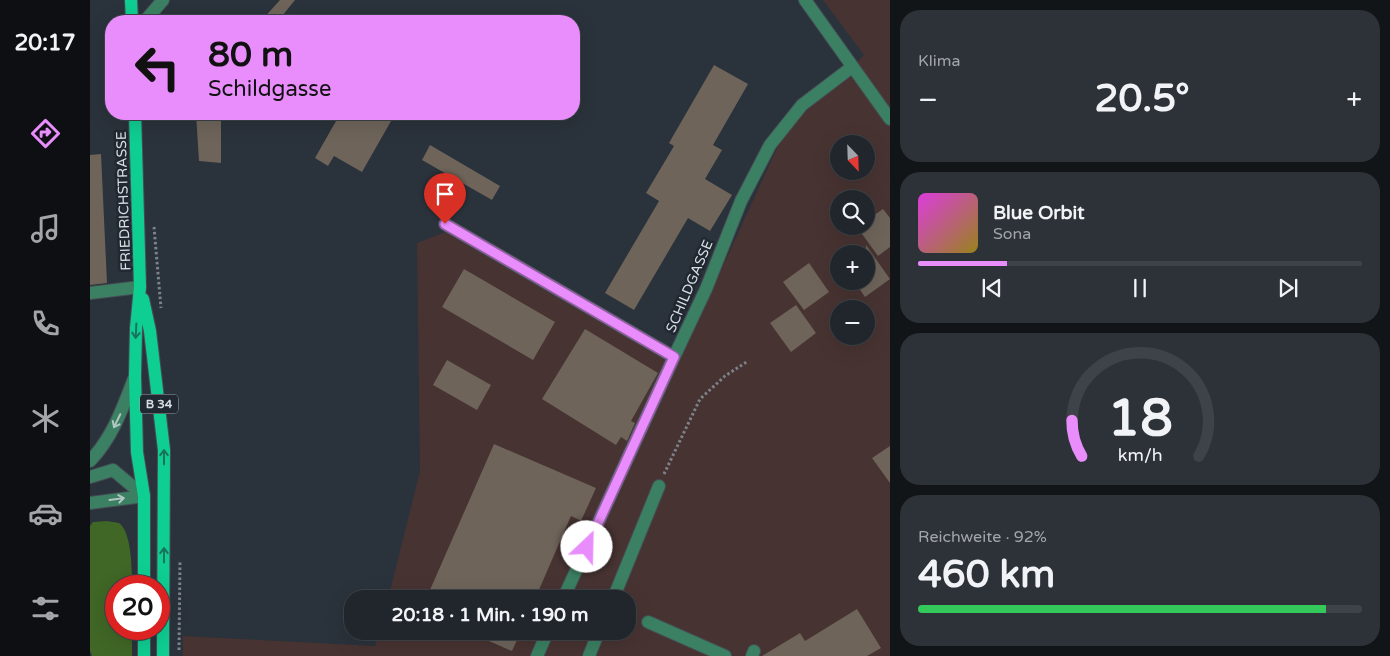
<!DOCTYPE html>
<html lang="de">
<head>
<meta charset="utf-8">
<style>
  body { margin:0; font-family:"Varela Round",sans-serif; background:#2d3238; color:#f1f3f6; height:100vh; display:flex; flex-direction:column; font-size:19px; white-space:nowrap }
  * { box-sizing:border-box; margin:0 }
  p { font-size:16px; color:#a2a5a9 }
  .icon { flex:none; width:28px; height:28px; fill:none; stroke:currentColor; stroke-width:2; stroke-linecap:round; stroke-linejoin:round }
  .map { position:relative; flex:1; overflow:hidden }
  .drawer { display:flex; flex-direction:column; gap:10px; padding:10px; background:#121518; width:500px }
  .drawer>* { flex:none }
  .guide { position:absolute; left:15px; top:15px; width:475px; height:105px; border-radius:20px; box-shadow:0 5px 20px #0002,0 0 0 1px #3d4348; background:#e98dfd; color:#111; overflow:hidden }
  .needle { width:32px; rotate:157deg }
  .buttons { position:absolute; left:740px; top:135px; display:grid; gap:10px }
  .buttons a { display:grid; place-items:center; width:45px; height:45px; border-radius:50%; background:#20262c; box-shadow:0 5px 20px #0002,0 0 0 1px #3d4348; font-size:25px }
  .speed { position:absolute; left:15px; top:575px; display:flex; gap:10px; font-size:25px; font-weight:700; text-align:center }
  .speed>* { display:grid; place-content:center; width:65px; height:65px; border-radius:50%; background:#20262c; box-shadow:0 5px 20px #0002,0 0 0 1px #3d4348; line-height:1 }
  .speed .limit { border:8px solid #d22; background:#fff; color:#111 }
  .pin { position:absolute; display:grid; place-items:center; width:42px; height:42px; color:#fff; margin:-51px -21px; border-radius:50% 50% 50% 0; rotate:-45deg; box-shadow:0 0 5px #0007 }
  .pin .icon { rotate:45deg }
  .me { position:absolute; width:55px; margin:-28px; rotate:24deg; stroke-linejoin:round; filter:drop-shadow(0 0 4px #0008) }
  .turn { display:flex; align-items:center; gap:18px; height:105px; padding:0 20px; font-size:22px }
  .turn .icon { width:65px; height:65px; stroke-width:2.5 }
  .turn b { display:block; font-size:35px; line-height:42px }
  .big { font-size:38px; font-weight:800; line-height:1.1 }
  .drawer .widget { flex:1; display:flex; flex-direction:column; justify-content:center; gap:8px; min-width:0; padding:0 18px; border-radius:20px; background:#2d3238 }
  .drawer .dial { align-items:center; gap:0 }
  .dial svg { height:130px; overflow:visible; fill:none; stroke:#3d4348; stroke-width:7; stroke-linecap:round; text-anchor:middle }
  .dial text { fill:#f1f3f6; stroke:none }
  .song { display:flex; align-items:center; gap:15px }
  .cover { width:60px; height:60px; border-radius:8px; background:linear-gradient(135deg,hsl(300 70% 55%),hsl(50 70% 35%)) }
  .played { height:5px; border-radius:2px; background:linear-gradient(90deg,#e98dfd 20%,#3d4348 20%) }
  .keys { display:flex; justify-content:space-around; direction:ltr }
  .heat { display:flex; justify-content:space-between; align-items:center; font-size:28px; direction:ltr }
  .charge { height:8px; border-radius:4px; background:linear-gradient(90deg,#34c759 92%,#3d4348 0) }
  .trip { position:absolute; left:254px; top:590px; width:292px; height:50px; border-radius:20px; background:#20262c; box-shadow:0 5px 20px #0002,0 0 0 1px #3d4348; font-weight:800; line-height:50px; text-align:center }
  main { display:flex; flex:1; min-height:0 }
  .dock { display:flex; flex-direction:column; width:90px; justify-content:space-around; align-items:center; background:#0d0f12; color:#a2a5a9 }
  .dock .icon { width:35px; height:35px }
  .dock .active { color:#e98dfd }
  .dock b { font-size:22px; color:#f1f3f6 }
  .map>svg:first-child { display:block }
</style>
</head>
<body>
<main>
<nav class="dock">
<b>20:17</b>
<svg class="icon active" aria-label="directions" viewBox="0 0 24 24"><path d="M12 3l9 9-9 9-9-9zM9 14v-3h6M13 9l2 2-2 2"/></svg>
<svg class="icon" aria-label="music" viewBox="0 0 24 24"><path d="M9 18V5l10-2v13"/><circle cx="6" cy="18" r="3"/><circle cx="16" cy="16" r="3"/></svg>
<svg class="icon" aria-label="phone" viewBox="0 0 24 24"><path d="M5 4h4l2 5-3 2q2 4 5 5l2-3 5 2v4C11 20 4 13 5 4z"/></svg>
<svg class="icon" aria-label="climate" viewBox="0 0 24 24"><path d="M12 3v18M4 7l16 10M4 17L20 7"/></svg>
<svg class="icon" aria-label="car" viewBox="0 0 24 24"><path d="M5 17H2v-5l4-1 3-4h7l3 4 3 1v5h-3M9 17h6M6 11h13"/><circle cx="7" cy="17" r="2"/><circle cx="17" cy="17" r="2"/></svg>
<svg class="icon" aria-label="filters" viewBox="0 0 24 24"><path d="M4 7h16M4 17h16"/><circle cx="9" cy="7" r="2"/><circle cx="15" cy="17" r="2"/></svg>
</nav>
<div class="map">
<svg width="800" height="656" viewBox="0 0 800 656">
  <rect width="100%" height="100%" fill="#2a323b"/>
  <path fill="#473332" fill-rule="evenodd" d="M733 0H800V656H93V636L285 646 289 631H538V599H298L330 471 327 243 355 232 587 366 694 133 774 55ZM749 144H776V171H749ZM749 199H776V226H749ZM749 254H776V281H749ZM749 309H776V336H749Z"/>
  <path fill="#406726" d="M17 521C20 522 26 522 29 523 42 532 42 572 42 586H26V629H42V656H2L0 651V526L3 522Z"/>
  <path fill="#6e645a" d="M190 0H205L188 21H171Z
    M624 65 658 84 623 145 632 150 615 179 642 195 620 231 598 218 544 310 515 293 569 201 556 193 584 146 579 143Z
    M106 114H131V163L109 161Z
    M250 114H305L272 172 244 156 238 166 225 158Z
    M340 145 410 186 402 200 332 160Z
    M11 154 17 283 0 285V155Z
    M793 209 800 218V247L788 256 767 227 776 226V221Z
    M776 245 800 279 775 297 764 281H776Z
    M719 263 739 292 714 310 693 282Z
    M374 269 465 322 443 360 352 307Z
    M706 305 726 333 701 352 680 323Z
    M495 329 568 373 541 421 545 423 537 441 531 437 526 445 452 399Z
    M357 360 401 385 387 410 343 385Z
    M404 444 506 488 491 521 481 516 445 599H336Z
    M800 446V483L782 458Z
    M767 609 791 648 777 656H672L710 633 715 641Z
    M376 631H431L422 651Z"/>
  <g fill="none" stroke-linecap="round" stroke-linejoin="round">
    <defs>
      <path id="minor" d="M715 0 800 119
        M55 21 73 0
        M355 224 584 357 616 289 651 201 680 145 712 105 762 67
        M0 293 50 287
        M0 461C23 437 33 407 45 376
        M0 477 23 470 54 496
        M0 503 54 496
        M473 599 584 357
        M523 599 569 486
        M558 622 635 656
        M447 656 458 631
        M499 656 509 631
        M662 656 664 651"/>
      <path id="major" d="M41 0 42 21
        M45 114 50 287 46 328 45 376 47 452 54 496V586
        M53 299 60 331 74 450 73 656
        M54 629V656"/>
    </defs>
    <use href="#minor" stroke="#464e56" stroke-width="14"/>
    <use href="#major" stroke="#464e56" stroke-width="14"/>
    <path stroke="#7d838b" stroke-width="3" stroke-dasharray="2.5 2.5" stroke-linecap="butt" d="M64 227 71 308
      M574 474 610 399 635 376 658 361
      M89 650 90 561"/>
    <use href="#minor" stroke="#3b8062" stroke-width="12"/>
    <use href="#major" stroke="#0fce92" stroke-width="12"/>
  </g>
  <defs><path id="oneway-shaft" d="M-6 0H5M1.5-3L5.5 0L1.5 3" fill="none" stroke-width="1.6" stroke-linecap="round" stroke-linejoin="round" transform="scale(1.25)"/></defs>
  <g stroke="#18735d">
    <use href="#oneway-shaft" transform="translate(46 331) rotate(93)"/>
    <use href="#oneway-shaft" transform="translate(74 457) rotate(-90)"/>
    <use href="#oneway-shaft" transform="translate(74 555) rotate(-90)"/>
  </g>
  <g stroke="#b2c6c4">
    <use href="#oneway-shaft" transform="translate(27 421) rotate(116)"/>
    <use href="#oneway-shaft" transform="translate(27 499) rotate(-8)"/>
  </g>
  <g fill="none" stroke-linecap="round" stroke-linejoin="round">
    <defs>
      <path id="route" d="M355 224 584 357 497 547"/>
    </defs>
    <use href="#route" stroke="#975ca4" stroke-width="12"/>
    <use href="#route" stroke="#e98dfd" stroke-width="9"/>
  </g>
  <g text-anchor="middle" stroke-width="5" stroke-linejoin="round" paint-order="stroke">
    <rect fill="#202831" stroke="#a2a7ae" stroke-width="1" x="50" y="394.5" width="38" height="19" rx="4"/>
    <g font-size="12" font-weight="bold" fill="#d9dee4">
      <text x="69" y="408">B 34</text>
    </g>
    <g font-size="14" fill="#d9dee4" stroke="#202831">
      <text transform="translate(33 201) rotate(-92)" y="5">FRIEDRICHSTRASSE</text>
      <text transform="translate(599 286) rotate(-67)" y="5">SCHILDGASSE</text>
    </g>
  </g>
</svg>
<div class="buttons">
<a><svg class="needle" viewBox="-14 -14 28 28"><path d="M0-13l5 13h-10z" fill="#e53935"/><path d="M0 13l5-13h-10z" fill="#a2a5a9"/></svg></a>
<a><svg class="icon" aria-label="search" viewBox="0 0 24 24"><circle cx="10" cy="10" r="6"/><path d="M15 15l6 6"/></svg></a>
<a>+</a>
<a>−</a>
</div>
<div class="speed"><div class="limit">20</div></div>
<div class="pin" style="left:355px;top:224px;background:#d93025"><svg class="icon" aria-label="arrive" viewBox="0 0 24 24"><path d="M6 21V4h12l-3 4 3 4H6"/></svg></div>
<svg class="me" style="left:497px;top:547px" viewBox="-20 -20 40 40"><circle r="19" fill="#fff"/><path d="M0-13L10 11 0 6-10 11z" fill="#e98dfd"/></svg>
<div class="trip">20:18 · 1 Min. · 190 m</div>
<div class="guide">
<div class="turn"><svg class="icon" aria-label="left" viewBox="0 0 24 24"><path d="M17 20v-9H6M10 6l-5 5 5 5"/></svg><div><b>80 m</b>Schildgasse</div></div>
</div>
</div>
<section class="drawer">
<div class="widget"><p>Klima</p>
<div class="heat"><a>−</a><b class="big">20.5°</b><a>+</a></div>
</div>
<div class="widget">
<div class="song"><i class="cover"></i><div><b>Blue Orbit</b><p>Sona</p></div></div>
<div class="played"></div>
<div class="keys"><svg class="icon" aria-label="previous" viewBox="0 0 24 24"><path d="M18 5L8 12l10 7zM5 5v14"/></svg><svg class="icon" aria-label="pause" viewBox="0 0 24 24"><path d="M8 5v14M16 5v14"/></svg><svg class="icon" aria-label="next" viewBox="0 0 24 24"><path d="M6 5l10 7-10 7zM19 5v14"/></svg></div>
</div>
<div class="widget dial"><svg viewBox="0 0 100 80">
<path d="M14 69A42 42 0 1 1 86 69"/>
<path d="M14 69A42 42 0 0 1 8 47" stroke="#e98dfd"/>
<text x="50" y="56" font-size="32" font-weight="700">18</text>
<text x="50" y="72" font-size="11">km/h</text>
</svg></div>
<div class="widget"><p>Reichweite · 92%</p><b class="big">460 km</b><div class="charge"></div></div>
</section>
</main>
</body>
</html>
